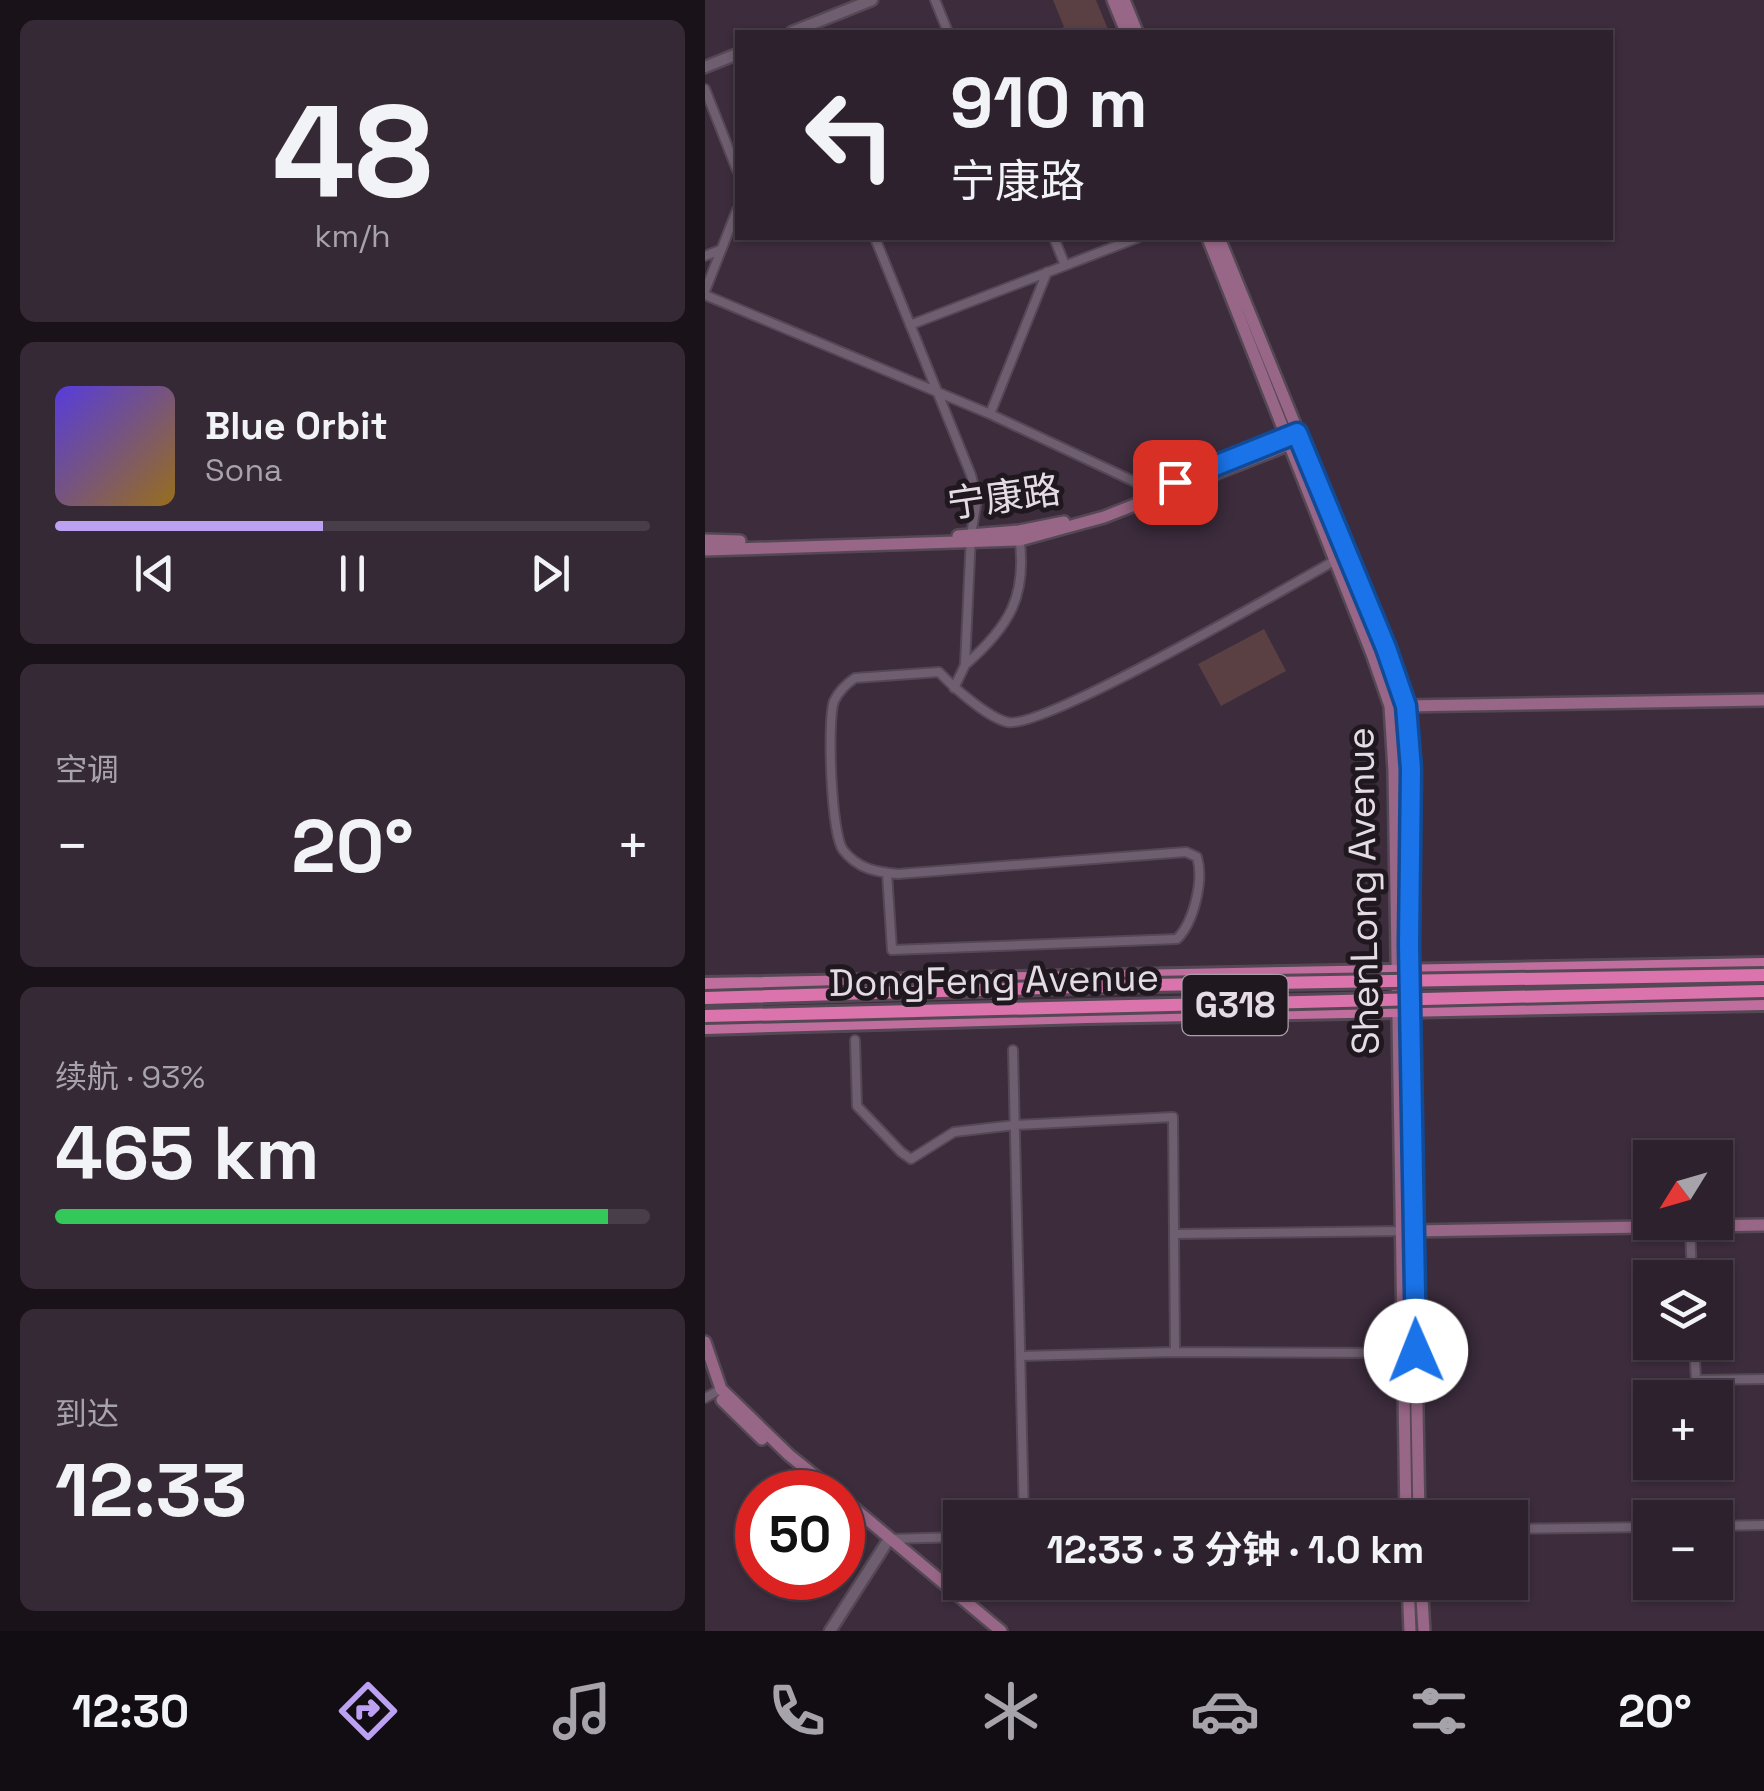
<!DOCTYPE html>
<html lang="zh">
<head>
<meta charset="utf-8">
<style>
  body { margin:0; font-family:"Space Grotesk","Noto Sans SC",sans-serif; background:#352935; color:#f1f3f6; height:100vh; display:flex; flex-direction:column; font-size:38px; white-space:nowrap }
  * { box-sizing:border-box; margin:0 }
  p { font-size:32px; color:#a7a3aa }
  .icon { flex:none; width:55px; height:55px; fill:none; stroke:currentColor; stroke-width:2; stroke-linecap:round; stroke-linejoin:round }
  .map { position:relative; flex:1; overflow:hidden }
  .panel { display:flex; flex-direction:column; gap:20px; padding:20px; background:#191219; width:705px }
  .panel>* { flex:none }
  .banner { position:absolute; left:30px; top:30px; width:878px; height:210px; border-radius:0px; box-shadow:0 2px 8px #0004,0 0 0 2px #483e49; background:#2d212d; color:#f1f3f6; overflow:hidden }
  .needle { width:65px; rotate:233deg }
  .buttons { position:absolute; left:928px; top:1140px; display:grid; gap:20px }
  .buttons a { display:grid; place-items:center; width:100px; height:100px; border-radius:0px; background:#2d212d; box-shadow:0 2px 8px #0004,0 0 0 2px #483e49; font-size:50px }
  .speed { position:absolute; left:30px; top:1470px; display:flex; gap:20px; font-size:50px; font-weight:700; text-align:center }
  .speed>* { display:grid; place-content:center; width:130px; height:130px; border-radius:50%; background:#2d212d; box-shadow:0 2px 8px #0004,0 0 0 2px #483e49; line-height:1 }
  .speed .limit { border:15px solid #d22; background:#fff; color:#111 }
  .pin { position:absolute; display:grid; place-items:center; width:85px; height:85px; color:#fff; margin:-42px; border-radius:20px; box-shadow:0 5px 15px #0006 }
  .me { position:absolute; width:110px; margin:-55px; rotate:359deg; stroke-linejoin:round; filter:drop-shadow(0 0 8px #0008) }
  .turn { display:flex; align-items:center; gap:35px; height:210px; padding:0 50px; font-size:45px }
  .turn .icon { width:130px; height:130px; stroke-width:2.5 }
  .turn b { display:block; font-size:70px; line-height:85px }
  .big { font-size:75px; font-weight:700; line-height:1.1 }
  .panel .widget { flex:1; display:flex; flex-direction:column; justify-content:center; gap:15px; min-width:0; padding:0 35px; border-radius:15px; background:#352935 }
  .panel .dial { align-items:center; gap:0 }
  .dial b { font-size:130px; line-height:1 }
  .song { display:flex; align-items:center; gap:30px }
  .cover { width:120px; height:120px; border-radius:15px; background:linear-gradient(135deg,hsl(250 70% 55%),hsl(40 70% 35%)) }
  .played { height:10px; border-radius:5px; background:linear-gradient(90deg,#bca0f2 45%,#483e49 45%) }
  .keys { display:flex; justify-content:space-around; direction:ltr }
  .heat { display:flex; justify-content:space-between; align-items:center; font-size:55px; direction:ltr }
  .charge { height:15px; border-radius:8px; background:linear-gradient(90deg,#34c759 93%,#483e49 0) }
  .trip { position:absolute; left:238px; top:1500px; width:585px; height:100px; border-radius:0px; background:#2d212d; box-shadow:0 2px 8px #0004,0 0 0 2px #483e49; font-weight:700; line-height:100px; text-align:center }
  .tab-bar { display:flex; height:160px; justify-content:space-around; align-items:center; background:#120d12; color:#a7a3aa }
  .tab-bar .icon { width:70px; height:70px }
  .tab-bar .selected { color:#bca0f2 }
  .tab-bar b { font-size:45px; color:#f1f3f6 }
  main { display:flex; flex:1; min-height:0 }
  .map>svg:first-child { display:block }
</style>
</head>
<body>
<main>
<section class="panel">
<div class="widget dial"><b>48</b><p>km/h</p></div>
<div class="widget">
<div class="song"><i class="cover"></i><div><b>Blue Orbit</b><p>Sona</p></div></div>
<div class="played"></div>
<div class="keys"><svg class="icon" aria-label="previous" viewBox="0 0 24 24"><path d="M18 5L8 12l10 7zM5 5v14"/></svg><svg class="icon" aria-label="pause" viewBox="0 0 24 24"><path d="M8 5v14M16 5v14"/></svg><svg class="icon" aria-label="next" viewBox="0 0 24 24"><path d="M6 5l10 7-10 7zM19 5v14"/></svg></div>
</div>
<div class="widget"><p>空调</p>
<div class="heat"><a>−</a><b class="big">20°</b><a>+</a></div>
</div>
<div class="widget"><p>续航 · 93%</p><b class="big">465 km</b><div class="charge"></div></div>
<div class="widget"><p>到达</p><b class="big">12:33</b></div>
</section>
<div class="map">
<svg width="1059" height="1631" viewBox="0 0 1059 1631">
  <rect width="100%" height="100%" fill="#3c2c3c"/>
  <path fill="#5a4043" d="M348 0H391L404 32H347L359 27Z
    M559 629 581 671 516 706 493 664Z"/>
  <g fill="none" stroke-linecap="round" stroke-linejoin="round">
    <defs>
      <path id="minor" d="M230 0 243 32
        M0 89 32 170
        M170 238 266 475 272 499 266 535 260 665 249 688
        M349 238 360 265
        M0 256 15 250
        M0 291 32 210
        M0 295 285 414 456 494
        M205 325 432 238
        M285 414 342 272
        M260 665C304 627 323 596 314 535
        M182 873 187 950 472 939C489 922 499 880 492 857L481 852 193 874C171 872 153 869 138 850 126 833 122 721 129 701 134 691 141 684 150 678L234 672C248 687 282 717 302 722 335 732 586 585 631 560
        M150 1040 152 1106 196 1152 206 1159 249 1132 310 1125 468 1117 470 1352
        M308 1050 319 1518
        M985 1225 987 1278
        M470 1234 700 1231
        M989 1342 991 1380 1059 1379
        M316 1356 470 1352 697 1353
        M0 1398 16 1389
        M1010 1526 1059 1525
        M805 1529 945 1527
        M185 1539 255 1537"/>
      <path id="tertiary" d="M87 32 167 0
        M0 67 32 54
        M125 1631 184 1539"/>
      <path id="secondary" d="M408 0 421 32
        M419 0 432 32
        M503 238 667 654 685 706 689 771 701 1518
        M514 238 681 648 701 706 706 769 705 1029 714 1518
        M253 536 314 531 359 522
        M0 540 35 541
        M0 550 315 540 399 517 590 442
        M698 706 1059 700
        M709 1231 1059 1225
        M0 1342 16 1389 84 1455 130 1492
        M17 1400 57 1439
        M138 1499 296 1631
        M703 1582 705 1631
        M716 1582 719 1631"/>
      <path id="primary" d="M0 984 1059 964
        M0 1028 382 1017 1059 1004"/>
    </defs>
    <use href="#minor" stroke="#554855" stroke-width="12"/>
    <use href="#tertiary" stroke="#554855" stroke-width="15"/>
    <use href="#secondary" stroke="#554855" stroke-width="16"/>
    <use href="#primary" stroke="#554855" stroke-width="18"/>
    <use href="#minor" stroke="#6f5e6f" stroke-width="8"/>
    <use href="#tertiary" stroke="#6f5e6f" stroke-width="10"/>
    <use href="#secondary" stroke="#986686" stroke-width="11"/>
    <use href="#primary" stroke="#c06e9d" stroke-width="12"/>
    <defs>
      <path id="trunk-bridge" d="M0 998 442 985 1059 975
        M0 1016 1059 991"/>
    </defs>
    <use href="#trunk-bridge" stroke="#554855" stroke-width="18" stroke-linecap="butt"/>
    <use href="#trunk-bridge" stroke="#db74ac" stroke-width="12"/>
  </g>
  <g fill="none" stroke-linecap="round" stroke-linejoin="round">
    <defs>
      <path id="route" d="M470 482 592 433 681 648 701 706 706 769 704 944 711 1351"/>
    </defs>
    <use href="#route" stroke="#114b97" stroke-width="25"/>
    <use href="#route" stroke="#1a73e8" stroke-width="18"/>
  </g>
  <g text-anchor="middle" stroke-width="10" stroke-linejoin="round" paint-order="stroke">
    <rect fill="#1f181f" stroke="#aaa0aa" stroke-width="2.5" x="477.5" y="975" width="105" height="60" rx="8"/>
    <g font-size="35" font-weight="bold" fill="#e5dbe5">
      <text x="530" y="1017">G318</text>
    </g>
    <g font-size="38" fill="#e5dbe5" stroke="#1f181f">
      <text transform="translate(299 497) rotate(-8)" y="13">宁康路</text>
      <text transform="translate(658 891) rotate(-91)" y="13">ShenLong Avenue</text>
      <text transform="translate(289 980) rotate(-1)" y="13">DongFeng Avenue</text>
    </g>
  </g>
</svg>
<div class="buttons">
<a><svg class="needle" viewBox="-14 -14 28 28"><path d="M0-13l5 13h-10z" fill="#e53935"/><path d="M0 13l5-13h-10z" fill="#a7a3aa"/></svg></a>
<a><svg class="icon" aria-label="layers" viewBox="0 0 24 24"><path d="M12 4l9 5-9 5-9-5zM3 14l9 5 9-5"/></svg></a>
<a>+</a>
<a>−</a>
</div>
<div class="speed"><div class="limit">50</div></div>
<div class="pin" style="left:470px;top:482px;background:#d93025"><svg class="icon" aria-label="arrive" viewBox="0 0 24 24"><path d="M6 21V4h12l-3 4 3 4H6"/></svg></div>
<svg class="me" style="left:711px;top:1351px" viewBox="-20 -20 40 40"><circle r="19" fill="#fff"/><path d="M0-13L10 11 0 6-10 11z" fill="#1a73e8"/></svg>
<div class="trip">12:33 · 3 分钟 · 1.0 km</div>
<div class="banner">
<div class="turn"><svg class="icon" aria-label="left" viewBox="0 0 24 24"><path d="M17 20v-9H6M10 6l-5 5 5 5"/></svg><div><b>910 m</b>宁康路</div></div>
</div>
</div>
</main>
<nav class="tab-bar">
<b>12:30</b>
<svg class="icon selected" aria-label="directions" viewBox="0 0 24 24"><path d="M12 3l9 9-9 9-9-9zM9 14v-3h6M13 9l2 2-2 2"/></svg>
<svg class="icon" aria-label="music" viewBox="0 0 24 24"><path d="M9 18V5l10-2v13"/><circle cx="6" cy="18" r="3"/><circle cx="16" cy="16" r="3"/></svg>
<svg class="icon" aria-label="phone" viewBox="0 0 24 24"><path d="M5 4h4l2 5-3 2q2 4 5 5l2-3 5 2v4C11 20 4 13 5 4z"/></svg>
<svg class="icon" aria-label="climate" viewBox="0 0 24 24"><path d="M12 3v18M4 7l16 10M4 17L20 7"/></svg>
<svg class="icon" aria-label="car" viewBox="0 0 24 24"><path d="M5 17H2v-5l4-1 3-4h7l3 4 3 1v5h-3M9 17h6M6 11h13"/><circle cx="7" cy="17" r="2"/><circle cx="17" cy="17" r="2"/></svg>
<svg class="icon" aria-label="filters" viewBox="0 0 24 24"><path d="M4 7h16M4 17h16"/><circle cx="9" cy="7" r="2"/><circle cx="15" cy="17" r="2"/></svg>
<b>20°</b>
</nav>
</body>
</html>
